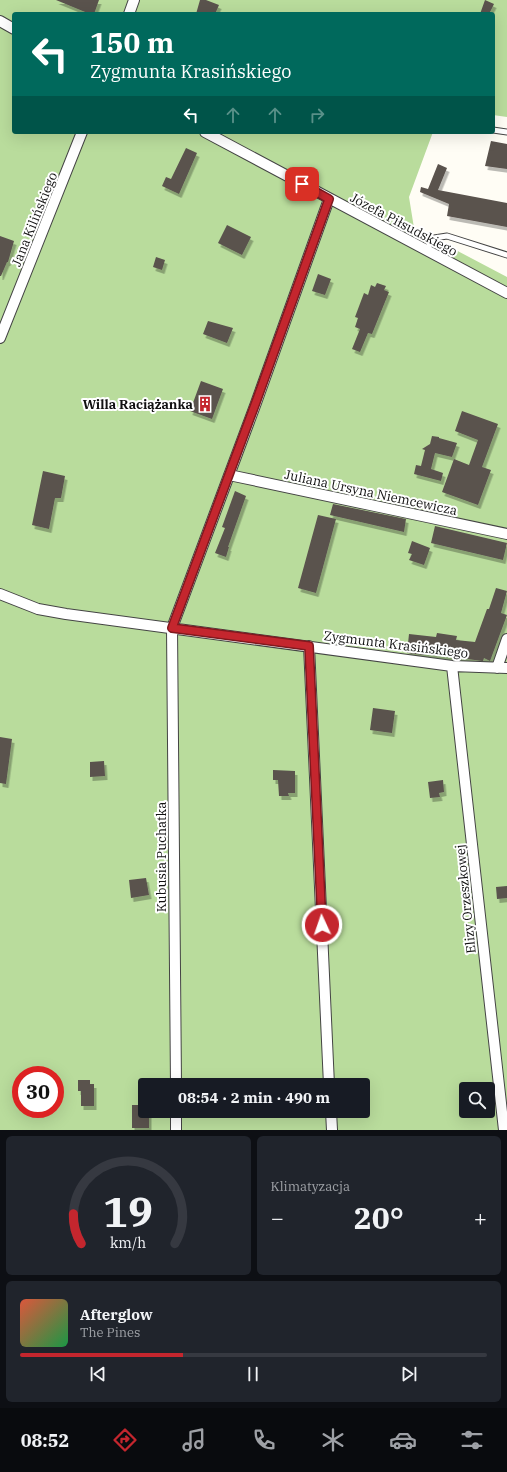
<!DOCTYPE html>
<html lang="pl">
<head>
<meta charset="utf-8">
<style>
  body { margin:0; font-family:"IBM Plex Serif",serif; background:#20242c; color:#f1f3f6; height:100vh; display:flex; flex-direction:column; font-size:15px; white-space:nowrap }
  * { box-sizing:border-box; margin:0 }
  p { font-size:13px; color:#9ea1a6 }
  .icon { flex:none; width:22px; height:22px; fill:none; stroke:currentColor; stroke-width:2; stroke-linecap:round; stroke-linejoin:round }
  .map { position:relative; height:1130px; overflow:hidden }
  .side { display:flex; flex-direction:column; gap:6px; padding:6px; background:#0d0f14; flex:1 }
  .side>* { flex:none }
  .guide { position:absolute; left:12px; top:12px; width:483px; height:122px; border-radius:4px; box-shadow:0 4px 16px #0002; background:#00695c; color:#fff; overflow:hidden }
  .tools { position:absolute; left:459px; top:1082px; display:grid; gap:8px }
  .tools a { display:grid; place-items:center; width:36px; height:36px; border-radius:4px; background:#171b24; box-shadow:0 4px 16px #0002; font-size:20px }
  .speed { position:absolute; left:12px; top:1066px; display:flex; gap:8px; font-size:20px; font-weight:700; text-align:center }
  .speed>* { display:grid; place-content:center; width:52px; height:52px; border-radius:50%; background:#171b24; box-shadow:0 4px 16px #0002; line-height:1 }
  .speed .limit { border:6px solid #d22; background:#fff; color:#111 }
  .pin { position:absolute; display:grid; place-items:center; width:34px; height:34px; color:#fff; margin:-17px; border-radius:8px; box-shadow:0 2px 6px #0006 }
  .me { position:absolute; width:44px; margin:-22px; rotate:357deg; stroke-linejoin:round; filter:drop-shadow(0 0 3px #0008) }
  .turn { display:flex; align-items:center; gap:14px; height:84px; padding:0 12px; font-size:18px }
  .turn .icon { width:52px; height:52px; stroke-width:2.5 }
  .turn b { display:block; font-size:28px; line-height:34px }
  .lanes { display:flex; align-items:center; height:38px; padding:0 12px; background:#0003; justify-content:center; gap:20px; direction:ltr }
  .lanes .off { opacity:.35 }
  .big { font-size:30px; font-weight:700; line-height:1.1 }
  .side .widget { flex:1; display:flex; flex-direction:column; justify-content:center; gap:6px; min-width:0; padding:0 14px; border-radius:6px; background:#20242c }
  .side .dial { align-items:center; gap:0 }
  .dial svg { height:104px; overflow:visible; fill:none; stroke:#363941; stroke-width:7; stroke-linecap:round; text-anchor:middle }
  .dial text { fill:#f1f3f6; stroke:none }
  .song { display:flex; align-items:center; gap:12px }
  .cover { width:48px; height:48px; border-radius:6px; background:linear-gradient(135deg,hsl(10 70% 55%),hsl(140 70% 35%)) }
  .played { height:4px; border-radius:2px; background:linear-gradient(90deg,#c4262e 35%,#363941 35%) }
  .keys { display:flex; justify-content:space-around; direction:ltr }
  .heat { display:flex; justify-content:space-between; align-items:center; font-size:22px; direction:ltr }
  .side .tiles { flex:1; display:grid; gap:6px; grid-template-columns:1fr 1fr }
  .widget:last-child { grid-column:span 2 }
  .trip { position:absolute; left:138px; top:1078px; width:232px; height:40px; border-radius:4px; background:#171b24; box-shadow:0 4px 16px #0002; font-weight:700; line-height:40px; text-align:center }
  .dock { display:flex; height:64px; justify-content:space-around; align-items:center; background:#090b0e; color:#9ea1a6 }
  .dock .icon { width:28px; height:28px }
  .dock .current { color:#c4262e }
  .dock b { font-size:18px; color:#f1f3f6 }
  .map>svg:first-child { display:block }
</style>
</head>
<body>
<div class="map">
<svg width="507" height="1130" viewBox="0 0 507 1130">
  <defs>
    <filter id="shadow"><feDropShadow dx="2.5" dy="4" stdDeviation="0" flood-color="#0004"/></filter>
  </defs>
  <rect width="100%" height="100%" fill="#fffdf5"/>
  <path fill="#b9dc9c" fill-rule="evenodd" d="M0 0H507V117L493 115V14H14V132H433L409 197 414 228 507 277V1130H0ZM21 1075H55V1109H21ZM145 1085H363V1111H145ZM466 1089H488V1111H466Z"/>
  <path fill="#5a524d" filter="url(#shadow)" d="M56 0H99L94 14H90Z
    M200 0H206L219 5 215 14H196Z
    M485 0 494 4 489 14H480Z
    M491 141 507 144V169L485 166Z
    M186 148 197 153 179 194 162 186 166 177 171 179Z
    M438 164 447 168 438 190 507 203V227L447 216 449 204 420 192 421 187 428 189Z
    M227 225 251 237 242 255 218 243Z
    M0 236 14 241 8 262H7L1 276H0Z
    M156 257 165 260 162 270 153 267Z
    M318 274 331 279 325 295 312 291Z
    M377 283 386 286 384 290 389 292 372 334 368 333 360 352 352 349 360 329 355 327 358 318 355 317 364 293 368 295 371 285 375 287Z
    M208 321 233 328 227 343 203 334Z
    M201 381 223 389 212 419 190 411Z
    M462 411 498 424 482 467 491 470 478 505 442 492 454 459 469 465 478 440 455 431Z
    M432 436 439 437V438L457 443 452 457 435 453 431 469 443 473 441 481 414 474 416 465 421 466 425 450 422 449 430 444Z
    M43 471 65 476 61 498H55L49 529 32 525Z
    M235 491 246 496 228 547H229L226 557 215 553 225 528 222 527Z
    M333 504 406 519 404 532 330 515Z
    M318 515 336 519 316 593 298 588Z
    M435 526 507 543 503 560 431 543Z
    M412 541 430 548 424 565 409 560 412 554 408 553Z
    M496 588 507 591 501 613 507 615 490 661 484 658 483 661H482L425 653 424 655 407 653 409 634 436 637 437 633 457 636 456 640 475 642 487 609H489Z
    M373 708 395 711 392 733 370 730Z
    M0 737 12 739 6 784 0 783Z
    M104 761 105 776 90 777V762Z
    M273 770 295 771V793H288L289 796H279L278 780H273Z
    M443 780 444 792 439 793 440 797 430 798 428 782Z
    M146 878 149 895 131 898 129 880Z
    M507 886V898L497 899 496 887Z
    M78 1080H90V1084H94V1106H81V1091H78Z
    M132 1105H145V1111H149V1128H132Z"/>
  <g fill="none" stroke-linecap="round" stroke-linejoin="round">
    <defs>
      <path id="service" d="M493 130 507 132
        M426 250 434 238 447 236 507 255"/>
      <path id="minor" d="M129 14 134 0
        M0 21 14 29
        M205 132 507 293
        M0 338 82 132
        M229 475C322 494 414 515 507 534
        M0 594 38 609 66 614 452 666 507 668
        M309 646 329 1085
        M452 666 504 1130
        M497 668 507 639
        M176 1085 172 628 256 403 329 199
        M176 1111V1130
        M331 1111 332 1130"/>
    </defs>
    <use href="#service" stroke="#444" stroke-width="7"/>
    <use href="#minor" stroke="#444" stroke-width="12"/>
    <use href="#service" stroke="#fff" stroke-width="5"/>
    <use href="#minor" stroke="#fff" stroke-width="10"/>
  </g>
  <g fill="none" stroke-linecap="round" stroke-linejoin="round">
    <defs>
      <path id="route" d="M302 184 329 199 256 402 172 628 309 646 322 925"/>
    </defs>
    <use href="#route" stroke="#7f191e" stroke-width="10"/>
    <use href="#route" stroke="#c4262e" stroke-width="7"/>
  </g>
  <defs>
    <symbol id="building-bare" viewBox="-9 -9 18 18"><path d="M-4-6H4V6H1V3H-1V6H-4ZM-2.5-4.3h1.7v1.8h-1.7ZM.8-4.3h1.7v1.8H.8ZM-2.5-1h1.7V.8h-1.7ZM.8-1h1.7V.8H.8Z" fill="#c4262e" stroke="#fff" stroke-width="2.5" paint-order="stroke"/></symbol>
  </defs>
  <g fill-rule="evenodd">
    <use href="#building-bare" x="194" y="393" width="22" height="22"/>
  </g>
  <g text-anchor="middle" stroke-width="4" stroke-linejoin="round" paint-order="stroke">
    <g font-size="13" fill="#111" stroke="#fff">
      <text transform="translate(34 219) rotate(-68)" y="5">Jana Kilińskiego</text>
      <text transform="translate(404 224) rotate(28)" y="5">Józefa Piłsudskiego</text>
      <text transform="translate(371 492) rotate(12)" y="5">Juliana Ursyna Niemcewicza</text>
      <text transform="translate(396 644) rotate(7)" y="5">Zygmunta Krasińskiego</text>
      <text transform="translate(161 857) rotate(-90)" y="5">Kubusia Puchatka</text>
      <text transform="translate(465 899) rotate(-96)" y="5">Elizy Orzeszkowej</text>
    </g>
    <g font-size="13" font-weight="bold" fill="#111" stroke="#fff" text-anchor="end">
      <text x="193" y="409">Willa Raciążanka</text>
    </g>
  </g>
</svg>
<div class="tools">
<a><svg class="icon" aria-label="search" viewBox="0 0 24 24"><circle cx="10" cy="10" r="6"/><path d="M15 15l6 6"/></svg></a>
</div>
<div class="speed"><div class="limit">30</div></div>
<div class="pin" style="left:302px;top:184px;background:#d93025"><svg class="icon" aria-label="arrive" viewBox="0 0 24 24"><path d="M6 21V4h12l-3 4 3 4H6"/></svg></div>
<svg class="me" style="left:322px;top:925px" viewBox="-20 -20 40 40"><circle r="17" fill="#c4262e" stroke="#fff" stroke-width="3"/><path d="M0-11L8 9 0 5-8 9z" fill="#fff"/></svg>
<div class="trip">08:54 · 2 min · 490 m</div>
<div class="guide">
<div class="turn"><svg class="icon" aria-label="left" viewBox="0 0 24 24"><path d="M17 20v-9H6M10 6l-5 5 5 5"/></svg><div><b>150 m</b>Zygmunta Krasińskiego</div></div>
<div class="lanes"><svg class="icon" aria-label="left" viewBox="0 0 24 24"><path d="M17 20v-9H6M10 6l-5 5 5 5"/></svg><svg class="icon off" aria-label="ahead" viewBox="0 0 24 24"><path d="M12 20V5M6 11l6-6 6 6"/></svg><svg class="icon off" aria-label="ahead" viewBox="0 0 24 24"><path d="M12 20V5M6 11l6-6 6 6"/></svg><svg class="icon off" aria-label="right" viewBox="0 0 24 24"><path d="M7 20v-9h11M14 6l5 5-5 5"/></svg></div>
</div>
</div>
<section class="side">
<div class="tiles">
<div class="widget dial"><svg viewBox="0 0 100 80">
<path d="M14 69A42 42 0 1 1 86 69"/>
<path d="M14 69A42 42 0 0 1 8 46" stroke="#c4262e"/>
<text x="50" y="56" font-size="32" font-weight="700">19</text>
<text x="50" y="72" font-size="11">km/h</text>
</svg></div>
<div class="widget"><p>Klimatyzacja</p>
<div class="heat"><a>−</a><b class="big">20°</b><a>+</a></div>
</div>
<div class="widget">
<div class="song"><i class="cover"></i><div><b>Afterglow</b><p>The Pines</p></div></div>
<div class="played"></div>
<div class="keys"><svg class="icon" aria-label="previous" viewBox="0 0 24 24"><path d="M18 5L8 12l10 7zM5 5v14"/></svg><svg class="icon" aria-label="pause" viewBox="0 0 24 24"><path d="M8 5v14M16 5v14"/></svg><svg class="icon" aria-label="next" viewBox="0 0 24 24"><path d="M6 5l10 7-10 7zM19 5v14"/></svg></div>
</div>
</div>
</section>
<nav class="dock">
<b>08:52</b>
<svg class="icon current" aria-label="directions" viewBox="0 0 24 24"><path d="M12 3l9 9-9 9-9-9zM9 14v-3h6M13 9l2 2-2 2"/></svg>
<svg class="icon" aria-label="music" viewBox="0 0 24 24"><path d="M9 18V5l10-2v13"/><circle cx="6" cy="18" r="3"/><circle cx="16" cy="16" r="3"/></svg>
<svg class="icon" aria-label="phone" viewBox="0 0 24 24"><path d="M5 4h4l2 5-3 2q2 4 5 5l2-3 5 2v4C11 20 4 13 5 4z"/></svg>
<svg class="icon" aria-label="climate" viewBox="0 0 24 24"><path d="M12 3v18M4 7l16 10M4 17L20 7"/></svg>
<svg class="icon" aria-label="car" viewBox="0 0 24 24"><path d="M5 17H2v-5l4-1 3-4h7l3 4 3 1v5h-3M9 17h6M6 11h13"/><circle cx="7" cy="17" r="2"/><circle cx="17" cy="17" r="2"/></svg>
<svg class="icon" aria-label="filters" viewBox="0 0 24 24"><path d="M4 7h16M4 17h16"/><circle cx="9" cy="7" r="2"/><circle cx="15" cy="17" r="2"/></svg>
</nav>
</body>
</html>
